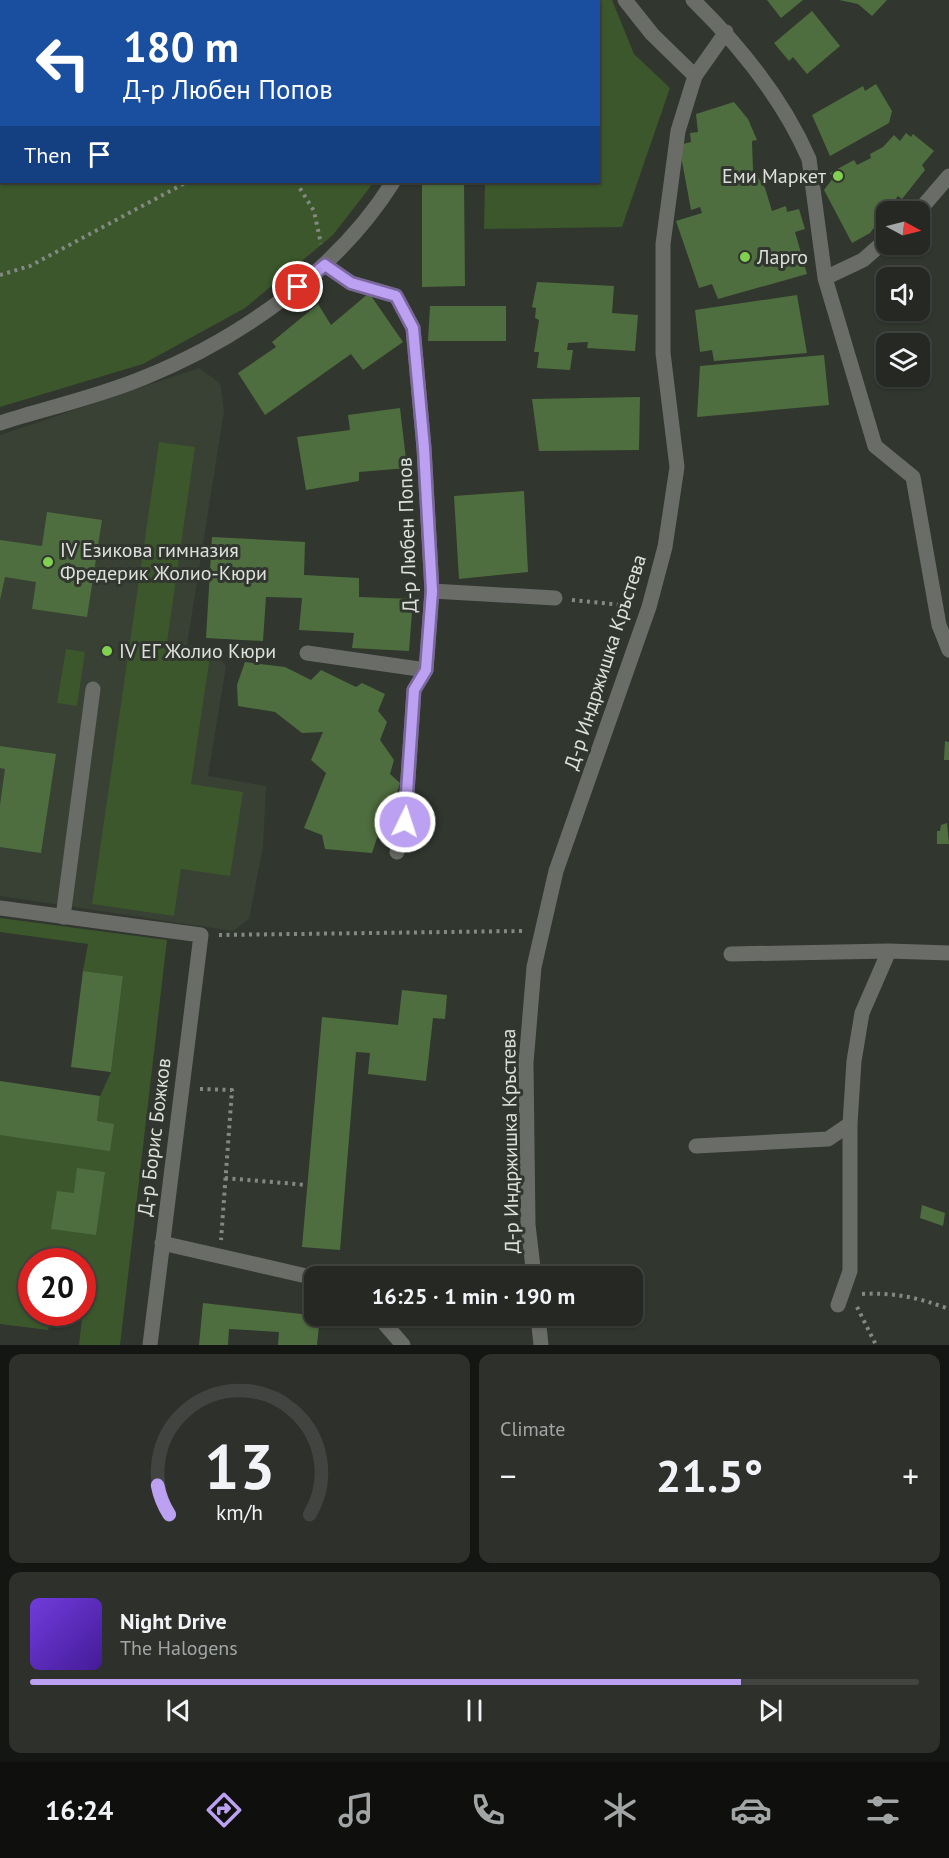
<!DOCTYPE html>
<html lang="en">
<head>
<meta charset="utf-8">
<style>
  body { margin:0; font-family:"PT Sans",sans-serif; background:#2d302b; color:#f1f3f6; height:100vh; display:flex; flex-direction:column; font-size:22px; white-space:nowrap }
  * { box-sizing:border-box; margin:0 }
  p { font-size:20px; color:#a3a6a6 }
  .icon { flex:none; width:33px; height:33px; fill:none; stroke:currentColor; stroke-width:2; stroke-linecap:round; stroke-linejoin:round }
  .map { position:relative; height:1345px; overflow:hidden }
  .drawer { display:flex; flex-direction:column; gap:9px; padding:9px; background:#141613; flex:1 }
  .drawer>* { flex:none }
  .guide { position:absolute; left:0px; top:0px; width:600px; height:183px; box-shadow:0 2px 4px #0004,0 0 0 2px #424441; background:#1a4fa0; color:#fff; overflow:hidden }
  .needle { width:39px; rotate:97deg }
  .fabs { position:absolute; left:876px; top:201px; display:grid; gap:12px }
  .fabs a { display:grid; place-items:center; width:54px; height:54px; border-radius:12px; background:#252823; box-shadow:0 2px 4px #0004,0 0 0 2px #424441; font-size:30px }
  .speed { position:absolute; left:18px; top:1248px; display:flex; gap:12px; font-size:30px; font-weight:700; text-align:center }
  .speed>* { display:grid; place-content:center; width:78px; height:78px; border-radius:50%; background:#252823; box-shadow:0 2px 4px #0004,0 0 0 2px #424441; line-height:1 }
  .speed .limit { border:9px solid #d22; background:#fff; color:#111 }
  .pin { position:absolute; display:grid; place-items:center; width:51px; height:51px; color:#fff; margin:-26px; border:3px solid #fff; border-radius:50%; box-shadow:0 2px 6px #0007 }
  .me { position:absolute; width:66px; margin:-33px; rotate:4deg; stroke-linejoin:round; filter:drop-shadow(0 0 4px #0008) }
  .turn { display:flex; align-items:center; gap:21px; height:126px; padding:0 24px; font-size:27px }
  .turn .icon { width:78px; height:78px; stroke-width:2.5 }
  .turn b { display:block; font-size:42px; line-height:51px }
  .then { display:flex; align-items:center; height:57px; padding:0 24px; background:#0003; gap:12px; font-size:22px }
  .big { font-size:45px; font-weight:800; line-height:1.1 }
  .drawer .tile { flex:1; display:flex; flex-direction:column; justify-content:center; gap:9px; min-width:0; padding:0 21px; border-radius:12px; background:#2d302b }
  .drawer .dial { align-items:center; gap:0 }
  .dial svg { height:156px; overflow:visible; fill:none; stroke:#424441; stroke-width:7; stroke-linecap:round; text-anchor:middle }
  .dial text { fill:#f1f3f6; stroke:none }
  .song { display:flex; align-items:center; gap:18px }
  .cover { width:72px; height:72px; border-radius:9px; background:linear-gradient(135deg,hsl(260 70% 55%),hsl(260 70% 35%)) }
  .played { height:6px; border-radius:3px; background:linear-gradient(90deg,#bca0f2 80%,#424441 80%) }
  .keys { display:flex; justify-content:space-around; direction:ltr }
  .heat { display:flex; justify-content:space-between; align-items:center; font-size:33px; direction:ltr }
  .drawer .tiles { flex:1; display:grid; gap:9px; grid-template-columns:1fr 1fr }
  .tile:last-child { grid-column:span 2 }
  .trip { position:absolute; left:304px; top:1266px; width:339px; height:60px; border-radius:12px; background:#252823; box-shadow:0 2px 4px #0004,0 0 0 2px #424441; font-weight:800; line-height:60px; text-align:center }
  .dock { display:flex; height:96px; justify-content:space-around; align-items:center; background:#0f100e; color:#a3a6a6 }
  .dock .icon { width:42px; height:42px }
  .dock .selected { color:#bca0f2 }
  .dock b { font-size:27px; color:#f1f3f6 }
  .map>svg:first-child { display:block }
</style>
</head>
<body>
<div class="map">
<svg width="949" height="1345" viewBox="0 0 949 1345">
  <rect width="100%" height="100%" fill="#31362f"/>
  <path fill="#384134" d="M199 368 220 383 224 411 187 645 212 648 226 666 208 776 266 786 263 847 249 919 233 931 0 896V435Z"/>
  <path fill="#3b572b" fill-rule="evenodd" d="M0 0H612L634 54 670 88 622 227 484 229 485 182H598V2H2V182H374L333 235 245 308 143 364 0 407Z
    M159 442 195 447 166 649 210 656 191 784 243 792 230 876 181 869 174 916 92 904Z
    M66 649 85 652 77 706 57 703Z
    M0 918 167 940 120 1345H79L82 1318 52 1316 48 1330 0 1324V1135L97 1121 100 1096 111 1072 123 976 83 971 88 944 0 932ZM32 1262H82V1312H32Z"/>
  <path fill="#4f6e3f" d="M767 0H803L781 18Z
    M839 0H887L872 16 858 4Z
    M812 11 840 46 807 74 793 57 789 61 774 43Z
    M876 84 892 111 889 123 830 156 812 115 863 86 865 91Z
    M734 102 748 119 757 140 752 141 753 170 765 188 772 211 786 206 787 212 799 209 805 229 795 232 807 274 718 299 712 284 699 288 676 221 702 213 700 207 691 210 679 145 691 142 690 133 698 132 696 114Z
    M906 133 911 137 913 134 934 151 922 165 925 170 902 199 898 196 870 233 852 243 824 190 833 178 830 173 854 160 857 165 871 158 870 154 883 147 894 135 900 141Z
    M422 182H464L465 286 422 287Z
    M537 282 614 286 612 313 638 315 635 351 587 348 588 342 568 343 567 350H573L570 370 537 368 539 352H534L539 320 535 318 536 308 532 307Z
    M369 293 403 342 363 370 351 354 265 415 238 373 276 347 272 342 318 304 331 325Z
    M797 295 807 353 714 361 712 350 700 352 695 310Z
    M430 306H506V341H428Z
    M824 355 829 405 697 417 700 366Z
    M640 397 639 450 539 451 532 399Z
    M400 408 407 468 359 472V481L306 490 297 437 350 430 348 415Z
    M524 491 528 572 459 579 454 496Z
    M47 512 102 520 87 617 32 609 36 582 5 577 0 600V540L42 546Z
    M212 537 305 542 304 575 359 578V597L413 599 409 651 352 648 354 633 299 630 302 598 266 597 263 641 206 638Z
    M245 662 285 667 311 680 321 670 356 687 362 683 385 694 378 711 387 722 380 740 394 760 390 774 400 783 386 831 378 835 372 853 325 849 322 835 304 828 326 773 311 760 323 732 302 733 275 712 238 706 237 685Z
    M945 741 949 742V760H944Z
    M0 746 56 754 41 853 0 847V805L5 769 0 768Z
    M947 823 949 844H937V831H940L941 825Z
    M83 971 123 976 111 1072 71 1067Z
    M402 990 447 995 445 1019 433 1018 426 1081 368 1074 370 1053 356 1052 340 1250 302 1247 322 1017 398 1025Z
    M0 1081 100 1096 97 1121 114 1124 110 1151 0 1135Z
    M77 1168 105 1172 96 1235 51 1229 57 1191 74 1193Z
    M922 1205 945 1213 943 1226 920 1218Z
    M203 1303 320 1316 317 1345H278L279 1332 229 1329 228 1345H199Z"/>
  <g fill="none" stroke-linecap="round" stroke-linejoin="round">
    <path stroke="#858983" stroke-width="4" stroke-dasharray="3 4.5" stroke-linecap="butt" d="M0 100H2
      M296 182 314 211 321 244
      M0 275 30 266 187 182
      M572 600 631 606
      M219 935 524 931
      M200 1089 232 1090 221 1240
      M225 1178 307 1185
      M862 1294C893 1292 920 1298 949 1309
      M857 1307 876 1345"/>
    <path stroke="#6a6c68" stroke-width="15" d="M625 0 652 34 695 76
      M693 0C739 45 783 99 809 159L825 278 875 446 913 477 939 625 949 650
      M462 2V0
      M918 212 949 176
      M325 265 351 283 396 296 413 328 424 448 432 591 426 670 414 690 405 822 397 852
      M825 278 863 260 886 240
      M0 423C47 408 97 397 143 378 240 339 338 270 393 182
      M432 591 555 598
      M307 653 426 670
      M0 908 201 935 150 1345
      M63 917 93 689
      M731 954 889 951 949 953
      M696 1146 828 1139 850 1124
      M162 1243 315 1278
      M534 1276 528 1225 526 1063 534 967 556 871 649 607 665 547 677 467 663 353V244L678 131 695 76 726 32
      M838 1305 850 1271V1124L854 1061 862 1013 889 951
      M378 1316 403 1345
      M538 1316 541 1345"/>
  </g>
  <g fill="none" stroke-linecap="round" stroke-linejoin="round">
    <defs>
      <path id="route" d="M298 287 325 265 351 283 396 296 413 328 424 448 432 591 426 670 414 690 405 822"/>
    </defs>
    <use href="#route" stroke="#7a689d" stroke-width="15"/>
    <use href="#route" stroke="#bca0f2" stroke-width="10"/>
  </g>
  <g fill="#81d050" stroke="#31362f" stroke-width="2">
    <circle cx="838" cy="176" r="6"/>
    <circle cx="745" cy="257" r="6"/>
    <circle cx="48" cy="562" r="6"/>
    <circle cx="107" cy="651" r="6"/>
  </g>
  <g text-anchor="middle" stroke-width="6" stroke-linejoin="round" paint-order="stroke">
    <g font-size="20" fill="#dde0db" stroke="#31362f" text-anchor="start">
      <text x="826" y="183" text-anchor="end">Еми Маркет</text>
      <text x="757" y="264">Ларго</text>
      <text x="60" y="557">IV Езикова гимназия<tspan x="60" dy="23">Фредерик Жолио-Кюри</tspan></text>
      <text x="119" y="658">IV ЕГ Жолио Кюри</text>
    </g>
    <g font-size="20" fill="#dde0db" stroke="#31362f">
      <text transform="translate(407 535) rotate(-92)" y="7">Д-р Любен Попов</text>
      <text transform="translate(605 662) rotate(-72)" y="7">Д-р Индржишка Кръстева</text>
      <text transform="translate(154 1137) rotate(-83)" y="7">Д-р Борис Божков</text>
      <text transform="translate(510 1141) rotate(-91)" y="7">Д-р Индржишка Кръстева</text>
    </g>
  </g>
</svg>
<div class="fabs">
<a><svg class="needle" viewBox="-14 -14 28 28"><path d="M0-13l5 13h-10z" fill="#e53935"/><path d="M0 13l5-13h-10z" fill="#a3a6a6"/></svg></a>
<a><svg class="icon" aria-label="sound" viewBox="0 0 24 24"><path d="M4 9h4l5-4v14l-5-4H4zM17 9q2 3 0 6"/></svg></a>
<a><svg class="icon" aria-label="layers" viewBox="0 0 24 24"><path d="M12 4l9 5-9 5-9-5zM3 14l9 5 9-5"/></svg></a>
</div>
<div class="speed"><div class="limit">20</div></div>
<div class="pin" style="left:298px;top:287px;background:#d93025"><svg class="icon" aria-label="arrive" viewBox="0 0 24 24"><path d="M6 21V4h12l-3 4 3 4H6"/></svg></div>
<svg class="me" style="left:405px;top:822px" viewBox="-20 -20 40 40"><circle r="17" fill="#bca0f2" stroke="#fff" stroke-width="3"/><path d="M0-11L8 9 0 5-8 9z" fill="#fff"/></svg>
<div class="trip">16:25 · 1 min · 190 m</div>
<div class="guide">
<div class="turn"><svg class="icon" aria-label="left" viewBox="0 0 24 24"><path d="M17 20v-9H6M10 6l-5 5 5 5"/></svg><div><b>180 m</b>Д-р Любен Попов</div></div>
<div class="then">Then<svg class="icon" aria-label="arrive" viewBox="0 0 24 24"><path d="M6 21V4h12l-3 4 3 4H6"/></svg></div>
</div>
</div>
<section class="drawer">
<div class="tiles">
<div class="tile dial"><svg viewBox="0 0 100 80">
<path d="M14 69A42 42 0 1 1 86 69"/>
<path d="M14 69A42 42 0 0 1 8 54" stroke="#bca0f2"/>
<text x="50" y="56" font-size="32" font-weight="700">13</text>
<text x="50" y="72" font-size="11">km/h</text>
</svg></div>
<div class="tile"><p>Climate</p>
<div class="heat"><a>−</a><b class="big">21.5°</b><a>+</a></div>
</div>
<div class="tile">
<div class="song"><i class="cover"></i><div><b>Night Drive</b><p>The Halogens</p></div></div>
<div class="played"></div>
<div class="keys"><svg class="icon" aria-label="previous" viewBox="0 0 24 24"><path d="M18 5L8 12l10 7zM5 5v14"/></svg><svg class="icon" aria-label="pause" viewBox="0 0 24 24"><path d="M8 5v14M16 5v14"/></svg><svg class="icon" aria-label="next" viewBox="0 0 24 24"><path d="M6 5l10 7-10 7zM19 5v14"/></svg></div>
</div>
</div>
</section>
<nav class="dock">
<b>16:24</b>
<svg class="icon selected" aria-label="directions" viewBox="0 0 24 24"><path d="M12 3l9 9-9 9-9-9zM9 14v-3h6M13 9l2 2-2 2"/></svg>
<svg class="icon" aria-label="music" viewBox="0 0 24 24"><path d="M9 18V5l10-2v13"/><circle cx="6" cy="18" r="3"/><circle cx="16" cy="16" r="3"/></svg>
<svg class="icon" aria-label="phone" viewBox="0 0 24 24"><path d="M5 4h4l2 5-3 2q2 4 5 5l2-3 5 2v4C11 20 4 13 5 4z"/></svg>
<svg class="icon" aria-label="climate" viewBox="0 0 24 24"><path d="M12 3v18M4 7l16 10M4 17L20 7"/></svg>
<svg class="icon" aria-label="car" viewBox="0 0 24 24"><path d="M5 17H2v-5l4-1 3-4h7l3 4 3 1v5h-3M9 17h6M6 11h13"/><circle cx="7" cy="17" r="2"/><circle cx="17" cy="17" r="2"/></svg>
<svg class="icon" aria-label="filters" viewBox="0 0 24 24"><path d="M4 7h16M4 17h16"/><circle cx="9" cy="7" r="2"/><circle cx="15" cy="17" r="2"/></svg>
</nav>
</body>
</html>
